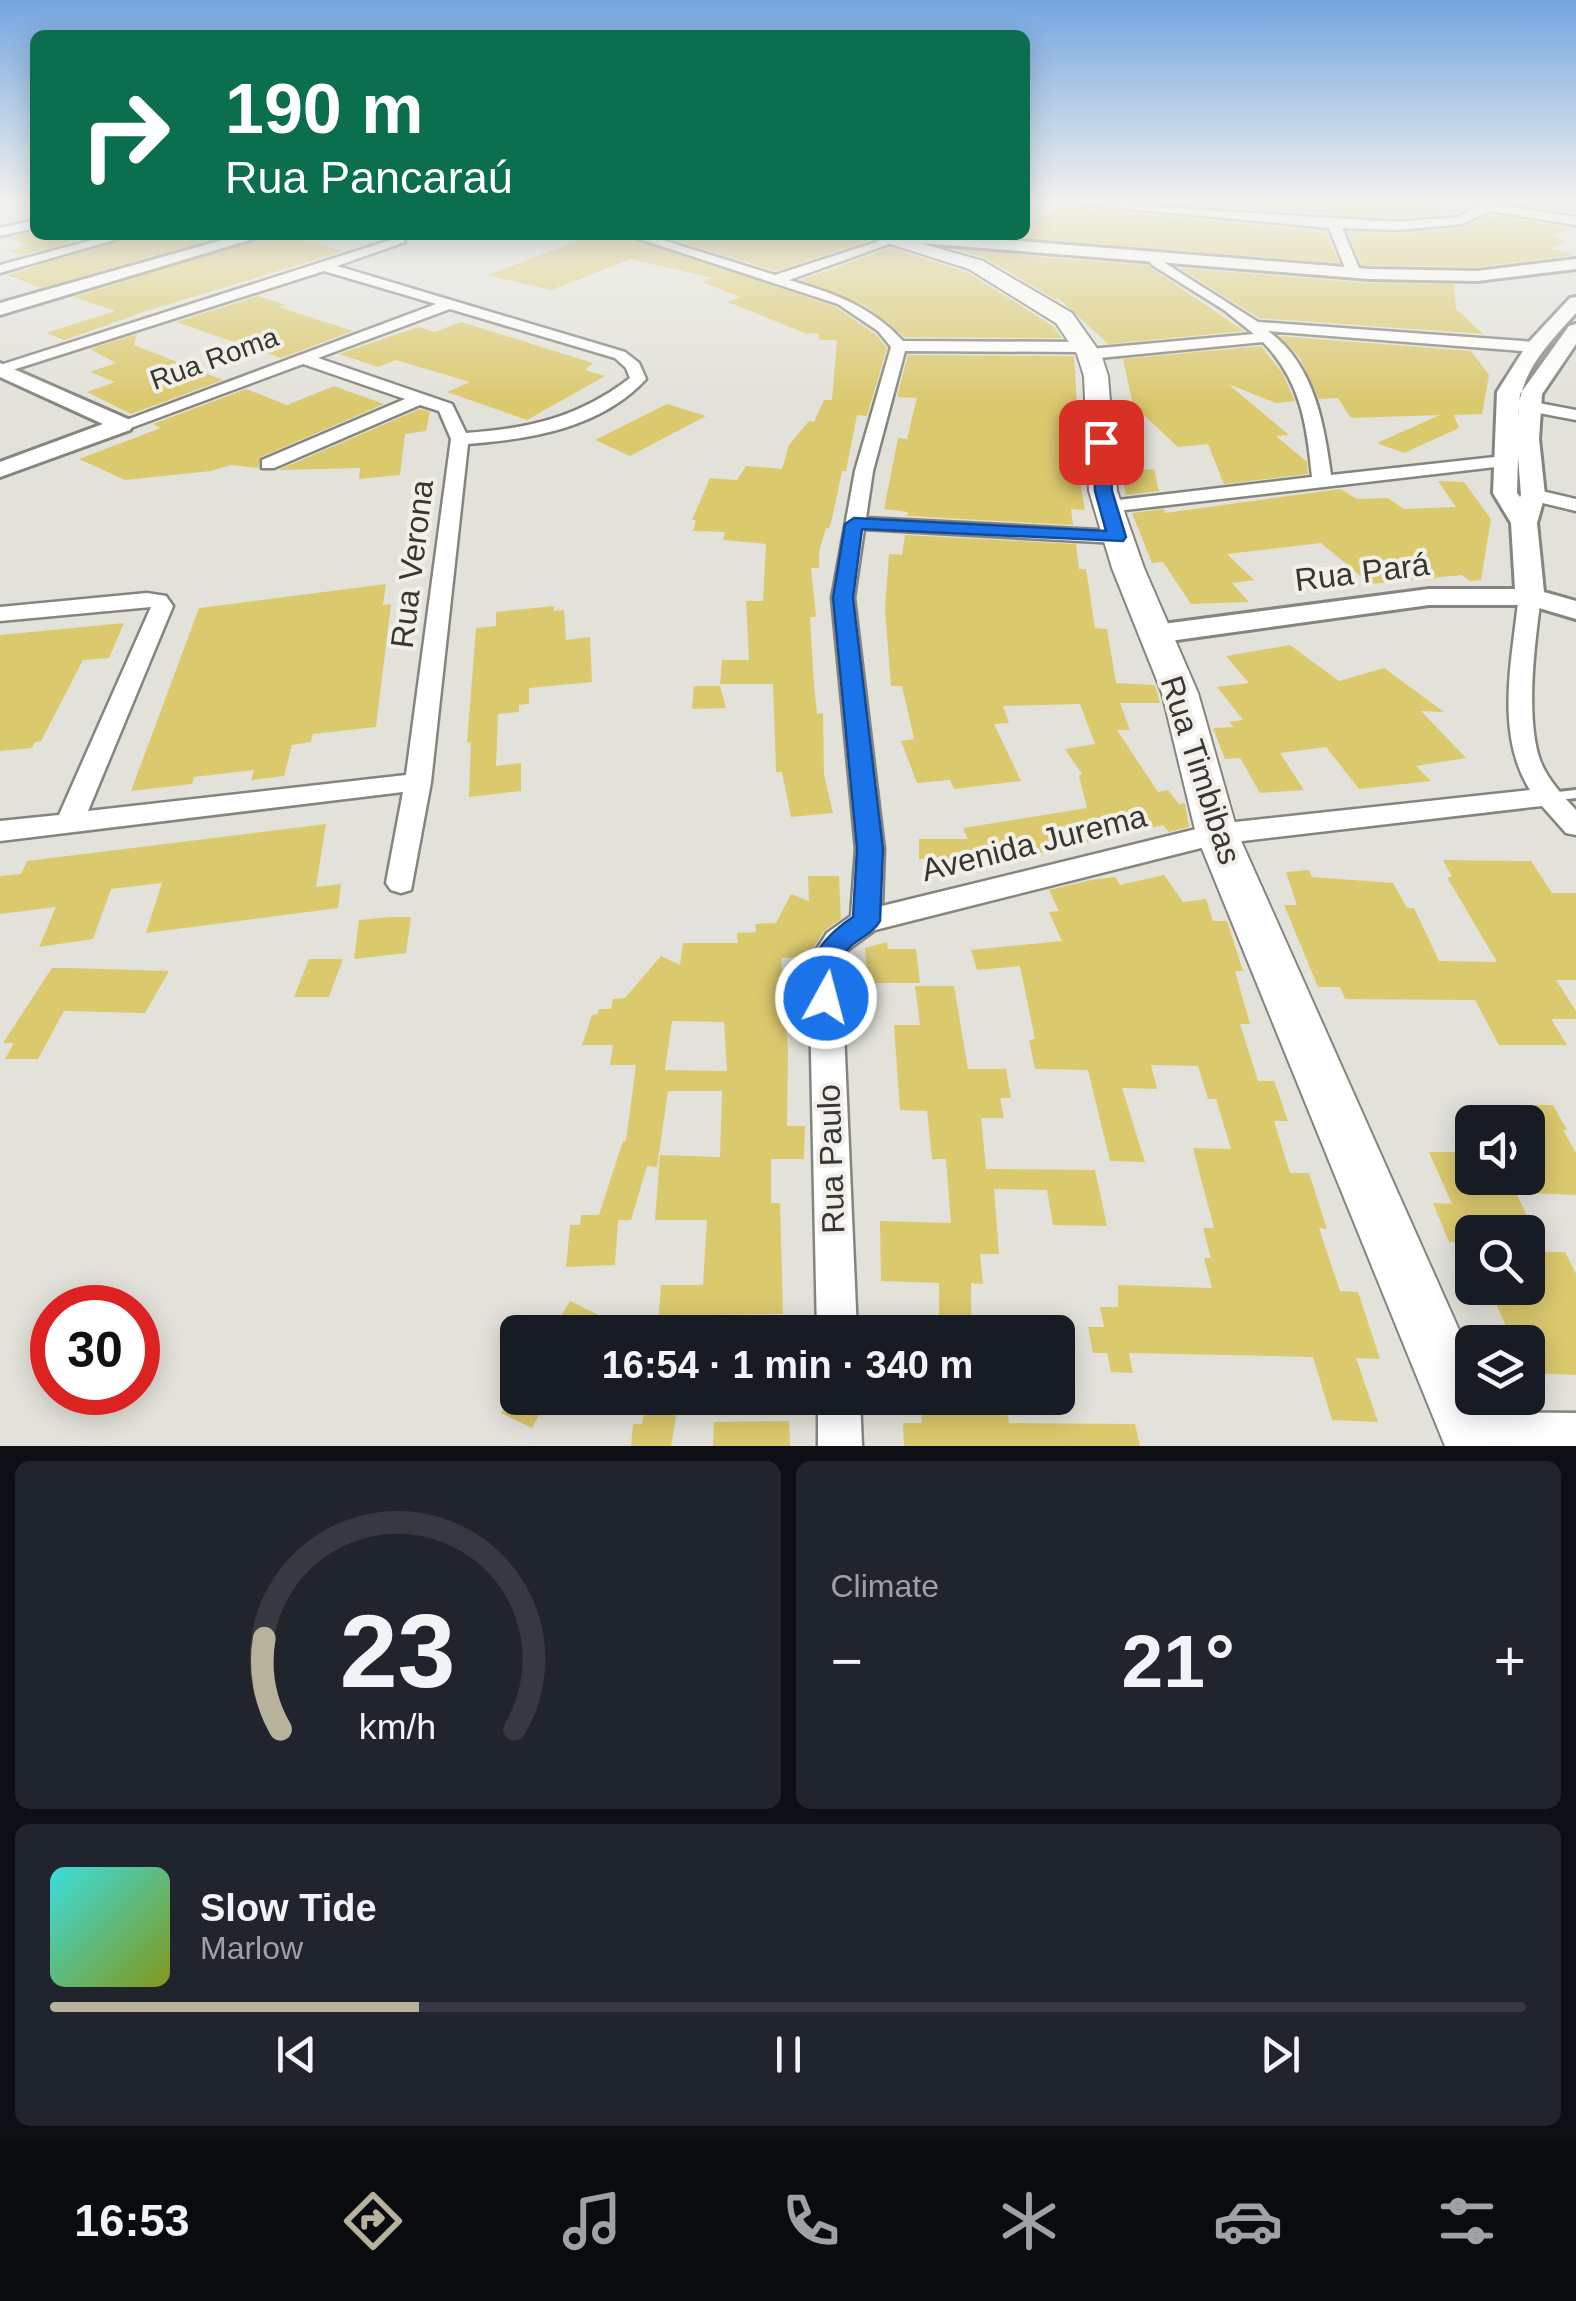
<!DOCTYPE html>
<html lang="en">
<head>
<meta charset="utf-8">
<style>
  body { margin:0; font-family:Arial,sans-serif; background:#20242c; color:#f1f3f6; height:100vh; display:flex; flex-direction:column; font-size:38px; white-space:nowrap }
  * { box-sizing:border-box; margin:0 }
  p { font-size:32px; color:#9ea1a6 }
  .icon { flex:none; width:55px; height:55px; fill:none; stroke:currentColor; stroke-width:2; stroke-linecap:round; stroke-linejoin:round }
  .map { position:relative; height:1446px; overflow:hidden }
  .drawer { display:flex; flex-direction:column; gap:15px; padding:15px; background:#0d0f14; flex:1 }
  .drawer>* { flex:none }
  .guide { position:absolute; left:30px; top:30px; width:1000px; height:210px; border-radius:15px; box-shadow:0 5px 25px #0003; background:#0b6e4f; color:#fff; overflow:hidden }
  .tools { position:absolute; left:1455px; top:1105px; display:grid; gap:20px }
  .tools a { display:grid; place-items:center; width:90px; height:90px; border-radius:15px; background:#171b24; box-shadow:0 5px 25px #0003; font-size:50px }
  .speed { position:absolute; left:30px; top:1285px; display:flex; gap:20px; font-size:50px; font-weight:700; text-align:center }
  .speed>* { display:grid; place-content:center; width:130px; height:130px; border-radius:50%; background:#171b24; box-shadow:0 5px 25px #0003; line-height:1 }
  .speed .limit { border:15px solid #d22; background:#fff; color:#111 }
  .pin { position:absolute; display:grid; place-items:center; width:85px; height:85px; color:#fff; margin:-42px; border-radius:20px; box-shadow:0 5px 15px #0006 }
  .me { position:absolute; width:110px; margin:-55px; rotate:7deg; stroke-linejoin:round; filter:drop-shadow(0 0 8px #0008) }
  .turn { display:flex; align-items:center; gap:35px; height:210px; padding:0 30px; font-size:45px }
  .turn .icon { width:130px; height:130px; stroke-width:2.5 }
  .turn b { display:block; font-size:70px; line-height:85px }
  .big { font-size:75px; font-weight:700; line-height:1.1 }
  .drawer .widget { flex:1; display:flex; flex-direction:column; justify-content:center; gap:15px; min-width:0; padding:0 35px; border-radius:15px; background:#20242c }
  .drawer .dial { align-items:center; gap:0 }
  .dial svg { height:260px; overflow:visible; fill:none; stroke:#363941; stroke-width:7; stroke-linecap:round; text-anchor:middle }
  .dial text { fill:#f1f3f6; stroke:none }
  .song { display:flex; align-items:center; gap:30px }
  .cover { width:120px; height:120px; border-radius:15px; background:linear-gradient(135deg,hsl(180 70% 55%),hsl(70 70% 35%)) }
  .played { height:10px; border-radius:5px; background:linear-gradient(90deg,#b6b29c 25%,#363941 25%) }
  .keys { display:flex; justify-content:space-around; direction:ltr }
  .heat { display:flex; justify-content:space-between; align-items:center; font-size:55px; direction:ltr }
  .drawer .tiles { flex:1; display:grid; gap:15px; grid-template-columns:1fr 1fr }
  .widget:last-child { grid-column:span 2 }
  .trip { position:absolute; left:500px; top:1315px; width:575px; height:100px; border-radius:15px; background:#171b24; box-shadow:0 5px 25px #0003; font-weight:700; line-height:100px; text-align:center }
  .tabs { display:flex; height:160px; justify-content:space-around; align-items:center; background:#090b0e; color:#9ea1a6 }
  .tabs .icon { width:70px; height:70px }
  .tabs .active { color:#b6b29c }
  .tabs b { font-size:45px; color:#f1f3f6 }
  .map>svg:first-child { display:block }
</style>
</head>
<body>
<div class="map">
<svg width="1576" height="1446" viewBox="0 0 1576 1446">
  <rect width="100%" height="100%" fill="#e3e2da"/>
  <path fill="#dbc96e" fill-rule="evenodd" d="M1092 200H1407L1461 211 1399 218Z
    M1516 200H1576V213L1512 204Z
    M1064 206 1326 232 1339 263 990 235H1025V224Z
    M1500 216 1569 228 1554 235 1566 242 1551 248 1576 255 1477 267 1362 265 1348 232 1399 234 1462 228 1487 217Z
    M35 232V235H97L22 255 9 251 30 245 8 238Z
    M135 235H226L41 288 7 275Z
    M270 235H286L344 251 146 311 65 340 46 333 115 311 74 297Z
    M595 235H623L836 307 875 334 887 348 867 416 857 415 846 471H842L832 519 829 528H826L819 552V568H811L816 617H810L814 685 817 714 823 713 824 775 833 813 791 817 782 772H776L773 684H720L722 660H749L746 601H763L766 544 723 540 725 532 693 531 696 520H692L710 478 737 480 746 466 782 469 789 445 809 421 814 422 824 400H832L837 340H820L817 333 807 334 728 302 740 297 702 282 712 278 631 259 551 290 487 275Z
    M659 235H858L868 241 775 271Z
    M890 248 967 272 1053 326 1062 338 905 337 867 307 801 280Z
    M957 250 1147 265 1244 331 1108 344 1055 295 1057 300 985 258Z
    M1179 268 1370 283 1454 284 1456 309 1483 334 1259 318Z
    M258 296 286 305 279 307 353 331 281 358 176 322Z
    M461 322 593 363 585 370 605 376 527 420 447 392 470 382 396 360 378 367 339 354 418 327 435 332Z
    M137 334 134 345 223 380 131 414 87 392 115 382 90 372 116 363 90 349Z
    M1279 336 1471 351 1489 375 1482 414 1454 415 1459 428 1404 453 1377 443 1440 415 1351 418 1338 398 1319 399 1300 358Z
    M1261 346 1283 374 1295 401 1276 403 1228 384 1289 435 1276 436 1307 462 1308 474 1224 484 1208 444 1178 447 1133 405 1123 359Z
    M908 355 1074 356 1077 403 1065 406V448L1074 449 1085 510 1071 509 1073 525 907 516 908 512 884 509 898 438 907 439 917 398 897 397Z
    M334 386 384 404 261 457 258 468 231 465 211 471 125 480 79 459 161 428 153 424 246 389 287 405Z
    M667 404 706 416 630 456 595 440Z
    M420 409 430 412 426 431 405 434 400 475 359 479 360 468 278 470Z
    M1154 469 1159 491 1126 495 1122 472Z
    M1438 481 1464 482 1491 519 1481 580 1470 581 1462 575 1370 584 1321 543 1227 554 1254 580 1232 583 1249 602 1191 604 1163 562 1152 563 1132 513 1164 509 1165 513 1340 489 1357 499 1388 498 1404 509 1456 507Z
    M905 535 1076 544 1079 569H1086L1095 628 1107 629 1116 683 1155 685 1160 703H1120L1130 730H1117L1158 792 1168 790 1179 804 1185 803 1189 827 1169 832 1163 825 992 864 990 859H919V839H968L963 828 1087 808 1079 776 1082 774 1065 749 1095 744 1080 704 1003 706 1009 723 994 724 1021 781 954 789 950 780 917 783 901 741 914 739 902 686H891L885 609 889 554 902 555Z
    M386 584 383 605 391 604 376 727 313 734 311 742 292 745 284 776 251 780 254 770 194 777 192 784 131 791 199 608Z
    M554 606V611L564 610 566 640 590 637 592 682 529 688V704L519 705V712L498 714 496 766 521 763V791L469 797 471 742 467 743 476 628 496 626V612Z
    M124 623 109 658 83 660 41 741 35 742 32 748 0 751V635Z
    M1290 645 1339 681 1384 668 1444 712 1421 711 1466 758 1416 766 1431 781 1359 789 1326 747 1280 753 1304 790 1260 793 1240 758 1225 759 1213 728 1234 727 1229 722 1243 720 1217 687 1249 683 1226 656Z
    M694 686H720L726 708 692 709Z
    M326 824 316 887 341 884 338 908 146 933 162 883 111 889 93 939 39 947 56 907 0 914V876L21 874 27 861Z
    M1443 860 1531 861 1552 893H1576V980H1556L1576 1011V1019H1551L1567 1045H1499L1475 1000 1345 999 1340 987H1318L1284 905H1297L1286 872 1309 870 1312 877 1393 883 1407 908H1414L1439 961 1497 962 1447 877H1452Z
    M1164 875 1183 902 1206 899 1213 921H1227L1243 971H1235L1250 1024H1240L1258 1081H1274L1288 1121H1274L1290 1173H1309L1327 1229 1319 1228 1340 1291 1358 1292 1380 1359 1356 1358 1378 1422 1332 1420 1313 1357 1129 1353 1133 1373 1111 1372 1107 1353H1093L1088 1327H1104L1100 1307H1118V1285L1212 1288 1204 1258H1211L1203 1228H1214L1193 1148 1231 1149 1216 1099H1208L1198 1066 1151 1065 1157 1089 1122 1088 1145 1162 1110 1161 1088 1070 1035 1069 1029 1040 1035 1039 1020 966 977 970 971 950 1062 941 1049 912 1059 911 1049 890 1091 880 1115 877 1120 885Z
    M808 876H839L841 919 824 931 807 957 781 958 788 1050 787 1126H805L804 1159H771V1203H780L783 1314 701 1315V1325L658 1326 661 1285H703L707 1220H655L660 1155 720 1157 722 1091H668L657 1167 647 1166 631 1220H618L615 1265 566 1267 570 1225H580L581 1215H599L623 1141H626L636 1065H610L613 1045H582L592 1015 598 1014 599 1009H611L613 999 625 998 661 956 680 965 683 943H738L737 933 756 932 755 924 776 923 791 894 809 901ZM672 1021 724 1022 727 1071 665 1070Z
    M390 917H411L406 953 354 959 359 920Z
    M887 942 888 949H916L920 983H868L865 948Z
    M309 959H343L329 997H294Z
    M52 968H69L169 971 145 1013 64 1011 38 1059H5L14 1043H3Z
    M915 986H954L968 1069H1006L1011 1098H1000L1004 1118H981L986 1169 1095 1170 1107 1226 1053 1225 1047 1190 994 1189 999 1254H980L983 1284 971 1283V1332H939V1283L881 1281 880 1221 951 1223 946 1159H932L927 1111 900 1110 894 1025H920Z
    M1528 1105H1553L1567 1130H1563L1576 1153V1195L1528 1193Z
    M1429 1152H1464L1472 1178H1509L1544 1252H1565L1576 1274V1375L1528 1373V1342H1513L1489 1288H1528V1232H1472V1243L1449 1242 1433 1203 1452 1204Z
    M570 1301 633 1332H568L555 1326Z
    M516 1389 518 1398H533L545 1404 532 1428 501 1413Z
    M647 1398H679L671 1446H631L633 1424H642Z
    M920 1398H1005L1009 1423 1135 1424 1140 1446H904L903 1423H922Z
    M789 1421 790 1446H713L714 1422Z"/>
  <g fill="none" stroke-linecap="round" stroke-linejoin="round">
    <defs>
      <path id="service" d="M1576 790V798L1549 801 1542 797 1549 793Z"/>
      <path id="minor" d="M1038 200 1399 222 1459 217 1487 200H1497L1495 205 1576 217V225L1490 211 1462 224 1399 230 1342 228 1361 273 1354 277 1347 273 1329 228Z
        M35 220V228L0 236V228Z
        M111 235H131L0 273V265Z
        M387 235H400L405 242 337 266 625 352 639 363 646 379C601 428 531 439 468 444L431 782 411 890 401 893 391 890 386 883 403 792 0 841V821L59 815 151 607 0 621V607L147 593 166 596 173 606 88 811 406 775 451 439 439 411 420 405 274 468H262V460L405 399 303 364 128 429 113 425 436 304 324 271 0 374V365L391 240ZM450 309 615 358 626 368 630 378C580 417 528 429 466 433L452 404 318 358Z
        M627 235H646L775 275 892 237V243L789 280C833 293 871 306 903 341L1084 342 1089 344 1090 349 1254 334 1224 310 1152 265 1150 262 1157 258 1258 322 1535 342 1543 347 1535 352 1268 331C1314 364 1324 423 1331 475L1504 456 1513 461 1504 466 1108 512 1101 510V502L1312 477C1307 425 1301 381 1263 342L1089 359 1084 357 1083 352 905 351 873 471 866 518 1117 531 1127 537 1117 543 864 529 854 598 884 849 882 906 1217 824 1530 790C1497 737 1510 670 1517 611L1519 597 1530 590 1541 597C1535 641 1525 718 1540 760 1547 779 1562 795 1576 810V835L1566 833 1542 806 1217 844 875 930 849 949 841 962 857 1332H817L809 961 827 933 851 916 856 849 832 598 855 471 891 347 878 331 838 304Z
        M1507 397 1576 410V420L1501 406 1499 402Z
        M1533 489 1576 499V511L1526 499V491Z
        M818 1398H860L862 1446H818Z
        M1473 1412 1576 1413V1446H1456L1451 1434 1458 1419Z"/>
      <path id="tertiary" d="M240 235H266L0 315V303Z
        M874 235H943L1370 269 1477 271 1576 259V269L1477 281 1370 279 882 240Z
        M1576 297V313C1547 345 1519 373 1518 417L1520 394 1569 326 1576 324V344L1542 394 1539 439 1545 495 1537 523 1544 592 1576 601V619L1529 605H1429L1155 643 1145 640 1140 634 1145 628 1155 625 1429 589H1515L1511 523 1493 493 1497 392 1528 343 1570 298ZM1518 457 1521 495 1520 497 1517 493Z
        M0 363 130 420 133 425 130 430 0 477V462L103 424 0 377Z"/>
      <path id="secondary" d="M862 235H891L983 261 1072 313 1101 354 1108 376 1117 491 1144 568 1198 693 1238 834 1472 1359V1398H1490L1511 1446H1445L1196 834 1162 693 1112 568 1089 491 1084 376 1077 354 1056 323 969 269Z"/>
    </defs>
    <use href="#service" stroke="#86857d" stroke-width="6"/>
    <use href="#minor" stroke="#86857d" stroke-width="5"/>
    <use href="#tertiary" stroke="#86857d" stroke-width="6"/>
    <use href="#secondary" stroke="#86857d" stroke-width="4"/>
    <use href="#service" fill="#fff" fill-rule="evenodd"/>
    <use href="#minor" fill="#fff" fill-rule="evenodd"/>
    <use href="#tertiary" fill="#fff" fill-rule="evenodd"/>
    <use href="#secondary" fill="#fff" fill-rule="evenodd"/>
  </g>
  <linearGradient id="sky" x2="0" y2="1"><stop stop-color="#74a5e0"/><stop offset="0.5" stop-color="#f2f2ee"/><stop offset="1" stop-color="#f2f2ee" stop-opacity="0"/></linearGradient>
  <rect width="1576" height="402" fill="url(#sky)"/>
  <path fill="#1a73e8" stroke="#114b97" stroke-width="2.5" d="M1101 438 1109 442 1112 491 1126 537 1123 541 862 529 853 598 883 849 880 921C871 937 851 940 843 956 834 972 845 990 837 1006L826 1010 816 1006C796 968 823 937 853 917L857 849 833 598 845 524 854 518 1106 531 1095 491 1093 442Z"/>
  <g text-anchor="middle" stroke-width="8" stroke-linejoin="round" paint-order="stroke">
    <g font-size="28" fill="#363633" stroke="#f1efe7">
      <text transform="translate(214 358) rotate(-20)" y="10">Rua Roma</text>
    </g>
    <g font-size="32" fill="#363633" stroke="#f1efe7">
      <text transform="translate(412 564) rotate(-83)" y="11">Rua Verona</text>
      <text transform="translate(1362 572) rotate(-7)" y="11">Rua Pará</text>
      <text transform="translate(1201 770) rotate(72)" y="11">Rua Timbibas</text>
      <text transform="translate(1034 843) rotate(-14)" y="11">Avenida Jurema</text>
      <text transform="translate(831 1159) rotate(-92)" y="11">Rua Paulo</text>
    </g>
  </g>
</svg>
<div class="tools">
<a><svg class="icon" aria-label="sound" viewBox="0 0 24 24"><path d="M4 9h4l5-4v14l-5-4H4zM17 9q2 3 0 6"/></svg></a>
<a><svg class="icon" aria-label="search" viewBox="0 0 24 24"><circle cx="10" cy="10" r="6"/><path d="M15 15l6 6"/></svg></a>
<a><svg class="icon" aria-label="layers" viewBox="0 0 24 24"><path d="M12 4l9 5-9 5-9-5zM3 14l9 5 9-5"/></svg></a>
</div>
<div class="speed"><div class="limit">30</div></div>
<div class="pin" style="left:1101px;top:442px;background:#d93025"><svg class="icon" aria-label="arrive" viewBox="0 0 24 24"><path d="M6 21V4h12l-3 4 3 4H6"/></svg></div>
<svg class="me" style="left:826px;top:998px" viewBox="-20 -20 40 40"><circle r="17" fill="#1a73e8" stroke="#fff" stroke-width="3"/><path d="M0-11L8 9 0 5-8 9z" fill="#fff"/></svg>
<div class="trip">16:54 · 1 min · 340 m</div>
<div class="guide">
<div class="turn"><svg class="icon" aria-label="right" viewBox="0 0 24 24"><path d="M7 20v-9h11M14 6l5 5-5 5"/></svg><div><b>190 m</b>Rua Pancaraú</div></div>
</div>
</div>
<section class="drawer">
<div class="tiles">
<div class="widget dial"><svg viewBox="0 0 100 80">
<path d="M14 69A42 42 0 1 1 86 69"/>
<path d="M14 69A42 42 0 0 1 9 41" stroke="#b6b29c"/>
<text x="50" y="56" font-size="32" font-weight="700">23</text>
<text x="50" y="72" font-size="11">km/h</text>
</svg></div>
<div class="widget"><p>Climate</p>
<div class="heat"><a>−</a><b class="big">21°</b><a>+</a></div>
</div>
<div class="widget">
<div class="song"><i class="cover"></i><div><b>Slow Tide</b><p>Marlow</p></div></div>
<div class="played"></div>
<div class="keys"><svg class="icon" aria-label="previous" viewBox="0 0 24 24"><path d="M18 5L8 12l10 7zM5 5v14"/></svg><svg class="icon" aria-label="pause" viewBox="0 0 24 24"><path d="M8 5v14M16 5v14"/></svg><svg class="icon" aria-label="next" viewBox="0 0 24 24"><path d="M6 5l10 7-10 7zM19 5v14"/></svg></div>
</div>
</div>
</section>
<nav class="tabs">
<b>16:53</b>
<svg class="icon active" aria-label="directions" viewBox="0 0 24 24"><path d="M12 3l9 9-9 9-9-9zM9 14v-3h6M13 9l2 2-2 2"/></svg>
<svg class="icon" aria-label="music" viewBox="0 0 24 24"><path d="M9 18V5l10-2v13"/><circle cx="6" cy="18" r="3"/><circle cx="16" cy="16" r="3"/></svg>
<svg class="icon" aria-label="phone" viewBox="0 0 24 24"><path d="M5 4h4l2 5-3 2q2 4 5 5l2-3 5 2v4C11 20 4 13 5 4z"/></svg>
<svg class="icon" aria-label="climate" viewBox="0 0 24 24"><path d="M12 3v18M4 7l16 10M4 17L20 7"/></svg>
<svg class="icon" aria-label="car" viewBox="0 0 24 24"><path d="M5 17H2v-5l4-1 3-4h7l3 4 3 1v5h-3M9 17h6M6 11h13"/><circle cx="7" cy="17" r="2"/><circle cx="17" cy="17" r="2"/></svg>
<svg class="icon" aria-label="filters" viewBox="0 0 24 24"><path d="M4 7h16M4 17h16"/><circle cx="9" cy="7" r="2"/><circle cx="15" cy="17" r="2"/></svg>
</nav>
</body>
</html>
